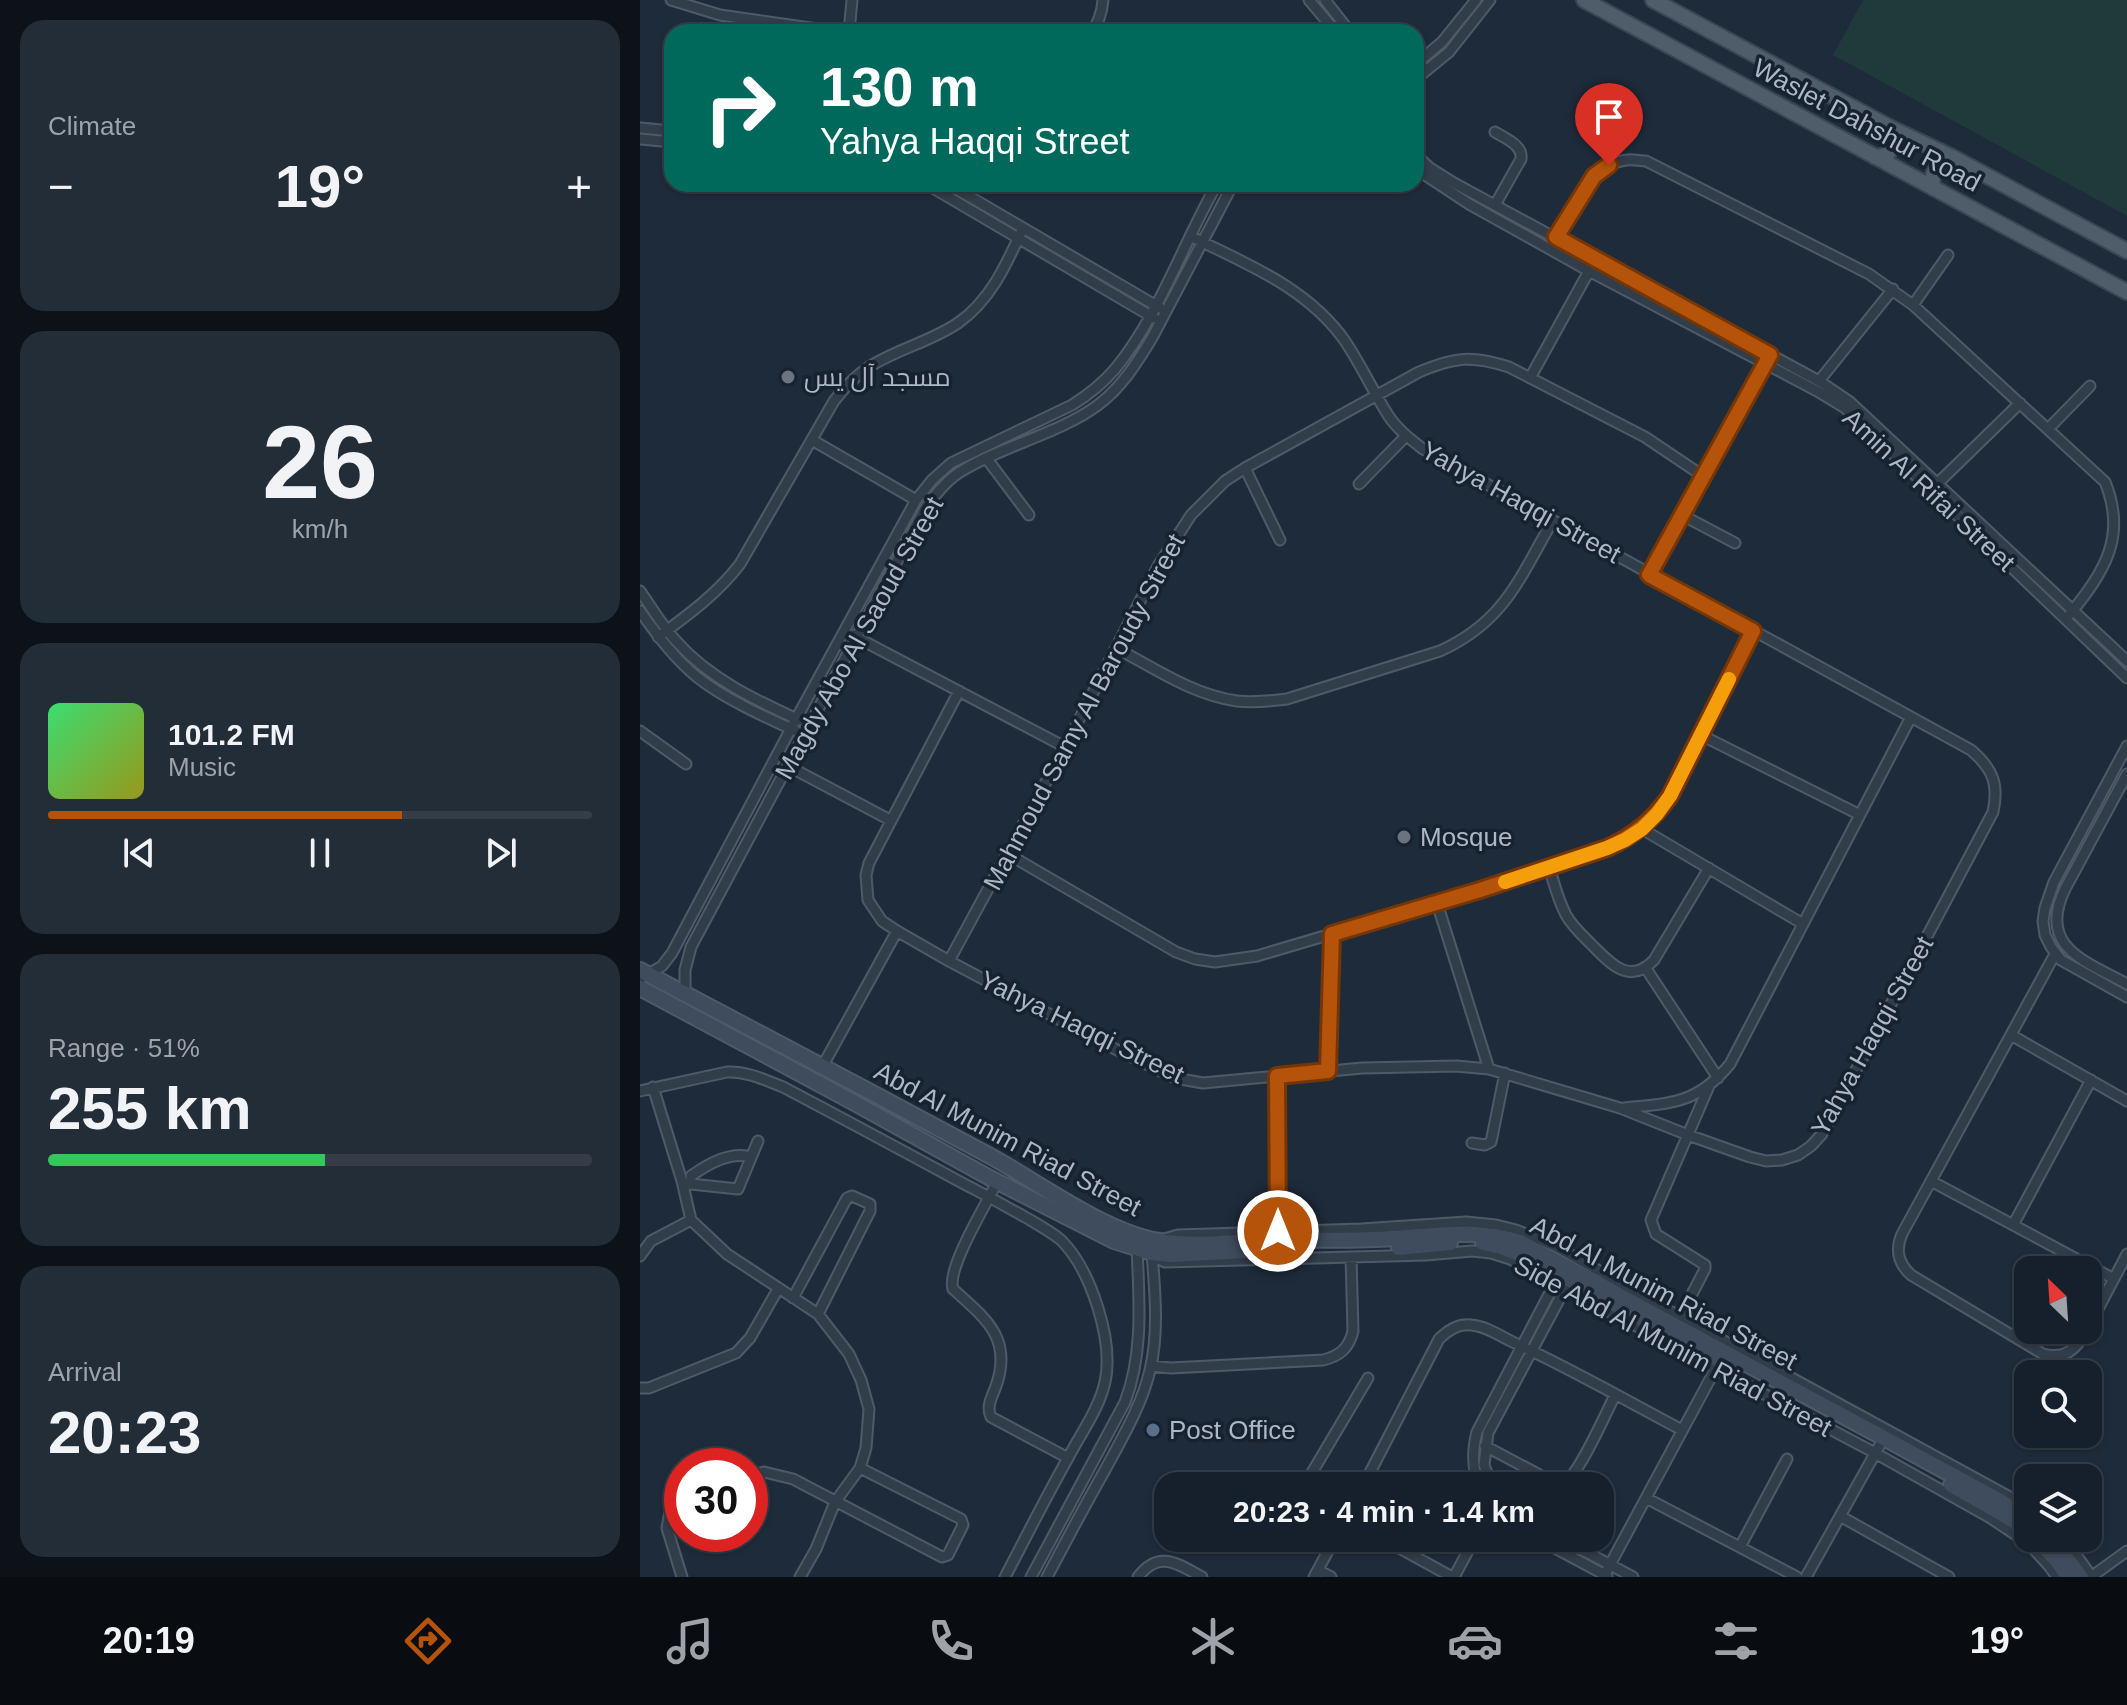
<!DOCTYPE html>
<html lang="en">
<head>
<meta charset="utf-8">
<style>
  body { margin:0; font-family:Helvetica,Cairo,sans-serif; background:#232d38; color:#f1f3f6; height:100vh; display:flex; flex-direction:column; font-size:30px; white-space:nowrap }
  * { box-sizing:border-box; margin:0 }
  p { font-size:26px; color:#9ea3a9 }
  .icon { flex:none; width:44px; height:44px; fill:none; stroke:currentColor; stroke-width:2; stroke-linecap:round; stroke-linejoin:round }
  .map { position:relative; flex:1; overflow:hidden }
  .side { display:flex; flex-direction:column; gap:20px; padding:20px; background:#0c1218; width:640px }
  .side>* { flex:none }
  .guide { position:absolute; left:24px; top:24px; width:760px; height:168px; border-radius:24px; box-shadow:0 2px 6px #0004,0 0 0 2px #353e48; background:#00695c; color:#fff; overflow:hidden }
  .needle { width:52px; rotate:335deg }
  .fabs { position:absolute; left:1374px; top:1256px; display:grid; gap:16px }
  .fabs a { display:grid; place-items:center; width:88px; height:88px; border-radius:16px; background:#16202c; box-shadow:0 2px 6px #0004,0 0 0 2px #353e48; font-size:40px }
  .speed { position:absolute; left:24px; top:1448px; display:flex; gap:16px; font-size:40px; font-weight:700; text-align:center }
  .speed>* { display:grid; place-content:center; width:104px; height:104px; border-radius:50%; background:#16202c; box-shadow:0 2px 6px #0004,0 0 0 2px #353e48; line-height:1 }
  .speed .limit { border:12px solid #d22; background:#fff; color:#111 }
  .pin { position:absolute; display:grid; place-items:center; width:68px; height:68px; color:#fff; margin:-82px -34px; border-radius:50% 50% 50% 0; rotate:-45deg; box-shadow:0 0 8px #0007 }
  .pin .icon { rotate:45deg }
  .me { position:absolute; width:88px; margin:-44px; rotate:0deg; stroke-linejoin:round; filter:drop-shadow(0 0 6px #0008) }
  .turn { display:flex; align-items:center; gap:28px; height:168px; padding:0 24px; font-size:36px }
  .turn .icon { width:104px; height:104px; stroke-width:2.5 }
  .turn b { display:block; font-size:56px; line-height:68px }
  .big { font-size:60px; font-weight:700; line-height:1.1 }
  .side .tile { flex:1; display:flex; flex-direction:column; justify-content:center; gap:12px; min-width:0; padding:0 28px; border-radius:24px; background:#232d38 }
  .side .dial { align-items:center; gap:0 }
  .dial b { font-size:104px; line-height:1 }
  .song { display:flex; align-items:center; gap:24px }
  .cover { width:96px; height:96px; border-radius:12px; background:linear-gradient(135deg,hsl(140 70% 55%),hsl(60 70% 35%)) }
  .played { height:8px; border-radius:4px; background:linear-gradient(90deg,#b45309 65%,#353e48 65%) }
  .keys { display:flex; justify-content:space-around; direction:ltr }
  .heat { display:flex; justify-content:space-between; align-items:center; font-size:44px; direction:ltr }
  .charge { height:12px; border-radius:6px; background:linear-gradient(90deg,#34c759 51%,#353e48 0) }
  .trip { position:absolute; left:514px; top:1472px; width:460px; height:80px; border-radius:24px; background:#16202c; box-shadow:0 2px 6px #0004,0 0 0 2px #353e48; font-weight:700; line-height:80px; text-align:center }
  .tabs { display:flex; height:128px; justify-content:space-around; align-items:center; background:#090d12; color:#9ea3a9 }
  .tabs .icon { width:56px; height:56px }
  .tabs .selected { color:#b45309 }
  .tabs b { font-size:36px; color:#f1f3f6 }
  main { display:flex; flex:1; min-height:0 }
  .map>svg:first-child { display:block }
</style>
</head>
<body>
<main>
<section class="side">
<div class="tile"><p>Climate</p>
<div class="heat"><a>−</a><b class="big">19°</b><a>+</a></div>
</div>
<div class="tile dial"><b>26</b><p>km/h</p></div>
<div class="tile">
<div class="song"><i class="cover"></i><div><b>101.2 FM</b><p>Music</p></div></div>
<div class="played"></div>
<div class="keys"><svg class="icon" aria-label="previous" viewBox="0 0 24 24"><path d="M18 5L8 12l10 7zM5 5v14"/></svg><svg class="icon" aria-label="pause" viewBox="0 0 24 24"><path d="M8 5v14M16 5v14"/></svg><svg class="icon" aria-label="next" viewBox="0 0 24 24"><path d="M6 5l10 7-10 7zM19 5v14"/></svg></div>
</div>
<div class="tile"><p>Range · 51%</p><b class="big">255 km</b><div class="charge"></div></div>
<div class="tile"><p>Arrival</p><b class="big">20:23</b></div>
</section>
<div class="map">
<svg width="1487" height="1577" viewBox="0 0 1487 1577">
  <rect width="100%" height="100%" fill="#1e2b3a"/>
  <path fill="#20393b" d="M1223 0H1487V216L1193 55Z"/>
  <g fill="none" stroke-linecap="round" stroke-linejoin="round">
    <defs>
      <path id="street" d="M31 0 80 15 199 32
        M669 0 696 32
        M685 0 710 32
        M209 32 212 0
        M451 32C459 23 462 12 463 0
        M776 64 802 42 836 0
        M776 79 809 52 850 0
        M0 128 32 131
        M0 139 32 142
        M776 155 790 168 814 183 1179 381 1210 402 1487 661
        M776 169 829 204 949 271 1177 391 1205 408 1487 678
        M286 184 514 318
        M308 184 520 308
        M855 205 881 159C883 145 866 139 855 132
        M914 241C931 212 948 164 987 160 993 159 1000 161 1006 161L1229 274 1273 305 1465 482C1487 536 1465 571 1430 614
        M1273 305 1308 255
        M890 378 949 271
        M1179 381 1253 289
        M1408 429 1450 386
        M172 440 276 500
        M347 459 389 515
        M605 468 640 540
        M1298 483 1380 403
        M719 484 766 436
        M1042 515 1095 543
        M1009 575 1127 361
        M0 591C12 608 23 627 37 642 69 678 115 700 159 720
        M0 611C17 635 34 658 57 677 83 698 125 717 156 731
        M212 635 425 747
        M18 637C48 615 77 594 100 564L194 401C204 388 215 376 229 367 257 349 290 342 318 323 351 300 367 263 383 228
        M476 648C514 668 553 695 597 701 614 703 631 701 647 699L800 651C864 622 879 579 912 522
        M319 691 229 863 226 875 228 900 242 921 257 931 309 961 477 1050 535 1078 563 1083 722 1068 816 1066 849 1069 980 1108 1048 1135 1110 1157 1126 1161 1142 1160 1158 1155 1171 1146 1182 1134 1353 812C1359 784 1353 769 1331 750L783 449C770 439 757 429 748 415 733 391 721 365 705 341 668 288 607 264 550 236
        M0 731 46 764
        M1061 735 1220 815
        M1487 746 1414 882 1405 908 1403 921 1405 935 1411 947 1421 960 1487 997
        M148 766 250 820
        M1487 774 1425 889C1397 947 1445 961 1487 984
        M1002 829 1163 924
        M368 854 536 952 555 959 575 962 617 956 840 890 967 848C994 836 1013 820 1030 796L1113 631
        M909 867C914 883 918 900 926 915 932 926 942 935 951 944 970 963 989 986 1014 960L1069 868
        M797 903 849 1069
        M1415 954 1262 1234C1255 1250 1258 1263 1271 1275L1403 1354C1425 1360 1437 1349 1447 1330
        M309 961 425 747 518 566 551 515 585 481 605 468 779 372C815 357 832 355 869 367L1005 437 1063 476
        M1005 967 1078 1078
        M0 979 22 966 32 953 156 719 276 500 292 480 311 463 432 405C448 395 463 383 475 369 519 316 543 243 577 184
        M45 994V970L51 947 286 507C296 494 306 481 320 472 361 446 419 434 458 405 481 388 497 363 512 338L593 184
        M1371 1035 1487 1101
        M182 1067 257 931
        M688 1071 692 934
        M637 1076 638 1236
        M13 1087 42 1181 51 1220 87 1254 178 1314 209 1354 221 1380 229 1409 226 1448 220 1468 195 1502 176 1549 160 1577
        M0 1091 87 1072C107 1071 125 1080 143 1087 204 1119 265 1152 326 1185 346 1195 365 1206 385 1217 397 1224 410 1231 421 1240 451 1270 474 1341 465 1382 459 1409 441 1433 428 1458 406 1497 386 1537 365 1577
        M984 1108C1032 1103 1057 1104 1090 1064L1271 717
        M832 1143 845 1145 851 1142 865 1073
        M1291 1181 1474 1279
        M357 1182C347 1203 306 1269 313 1289 345 1318 373 1338 356 1386 352 1397 346 1406 351 1417L428 1458
        M51 1184V1176C68 1164 90 1151 111 1157
        M43 1185 51 1184 98 1189 118 1141
        M1373 1225 1451 1080
        M524 1239 538 1235 721 1229 826 1222 856 1225 876 1230 915 1246 1040 1317 1388 1507
        M513 1253 516 1258 525 1262 786 1255 832 1251 851 1253 870 1259 1235 1453 1349 1517 1388 1543 1409 1566 1417 1577
        M0 1256 11 1241 51 1220
        M153 1298 207 1198 212 1196 230 1204V1211L178 1314
        M1040 1317 1065 1269V1265L1016 1234 1011 1220 1069 1086
        M1448 1328 1487 1254
        M511 1366 531 1368 683 1360C700 1356 709 1348 713 1331L711 1257
        M0 1388H9L96 1353 110 1338 138 1289
        M845 1446 911 1481C918 1482 924 1482 929 1478 941 1469 967 1411 975 1395
        M110 1476 124 1472 153 1479 302 1557 308 1555 323 1525 321 1519 220 1468
        M664 1486 728 1378
        M723 1486 799 1339C808 1330 818 1323 831 1325 847 1326 863 1338 877 1344 933 1370 987 1401 1042 1430
        M839 1486C832 1467 832 1451 837 1432L917 1279
        M852 1486 844 1465 848 1433 928 1283
        M42 1497 30 1511 27 1528 42 1577
        M1006 1498 1157 1577
        M1200 1516 1309 1577
        M672 1538 689 1549
        M741 1538 812 1577
        M896 1538 967 1576
        M920 1538 993 1577
        M1424 1538 1452 1577
        M1100 1547 1147 1459
        M678 1570 691 1577
        M965 1574 1076 1368
        M391 1577 485 1402C504 1352 499 1299 497 1247
        M407 1577C426 1541 445 1505 465 1470 482 1438 502 1405 510 1370 519 1333 515 1291 512 1254
        M498 1577C519 1549 538 1564 562 1577
        M674 1577 695 1538
        M814 1577 835 1538
        M1166 1577 1246 1434
        M1451 1577 1487 1551"/>
      <path id="secondary" d="M0 970C118 1032 235 1094 352 1157 401 1184 465 1232 519 1241 558 1248 600 1240 640 1240 678 1239 716 1241 754 1238 799 1235 836 1229 880 1242L1244 1438 1360 1501 1388 1519
        M0 988 213 1102 350 1178 474 1241 512 1253 532 1255 642 1249
        M843 1243 861 1247 891 1259 1084 1363
        M759 1248 810 1243
        M1311 1485 1369 1518 1388 1531
        M1396 1538 1417 1561 1428 1577
        M1411 1538 1441 1577"/>
      <path id="primary" d="M944 0 1487 292
        M1013 0 1251 128 1312 157 1487 251
        M1235 157C1252 157 1258 143 1251 128
        M1293 188C1291 169 1296 165 1312 157"/>
    </defs>
    <use href="#street" stroke="#4f5a68" stroke-width="13"/>
    <use href="#secondary" stroke="#4f5a68" stroke-width="18"/>
    <use href="#primary" stroke="#3b4653" stroke-width="18"/>
    <use href="#street" stroke="#323d4a" stroke-width="9"/>
    <use href="#secondary" stroke="#3f4c5d" stroke-width="14"/>
    <use href="#primary" stroke="#4f5c6a" stroke-width="14"/>
  </g>
  <g fill="none" stroke-linecap="round" stroke-linejoin="round">
    <defs>
      <path id="route" d="M638 1231 637 1076 688 1071 692 934 840 890 967 848C994 836 1013 820 1030 796L1113 631 1009 575 1130 355 916 237 954 176 969 165"/>
    </defs>
    <use href="#route" stroke="#753606" stroke-width="20"/>
    <use href="#route" stroke="#b45309" stroke-width="14"/>
    <path stroke="#f59e0b" stroke-width="14" d="M865 882 967 848 985 840 1002 829 1017 814 1030 796 1089 679"/>
  </g>
  <g fill="#6b7280" stroke="#17222e" stroke-width="3">
    <circle cx="148" cy="377" r="8"/>
    <circle cx="764" cy="837" r="8"/>
  </g>
  <circle fill="#5c6f8a" stroke="#17222e" stroke-width="3" cx="513" cy="1430" r="8"/>
  <g text-anchor="middle" stroke-width="7" stroke-linejoin="round" paint-order="stroke">
    <g font-size="26" fill="#acb7c7" stroke="#17222e">
      <text transform="translate(1227 125) rotate(28)" y="9">Waslet Dahshur Road</text>
      <text transform="translate(1289 490) rotate(43)" y="9">Amin Al Rifai Street</text>
      <text transform="translate(881 502) rotate(29)" y="9">Yahya Haqqi Street</text>
      <text transform="translate(219 638) rotate(-61)" y="9">Magdy Abo Al Saoud Street</text>
      <text transform="translate(444 712) rotate(-62)" y="9">Mahmoud Samy Al Baroudy Street</text>
      <text transform="translate(442 1027) rotate(26)" y="9">Yahya Haqqi Street</text>
      <text transform="translate(1232 1036) rotate(-61)" y="9">Yahya Haqqi Street</text>
      <text transform="translate(368 1139) rotate(28)" y="9">Abd Al Munim Riad Street</text>
      <text transform="translate(1024 1293) rotate(28)" y="9">Abd Al Munim Riad Street</text>
      <text transform="translate(1033 1346) rotate(28)" y="9">Side Abd Al Munim Riad Street</text>
    </g>
    <g font-size="26" fill="#acb7c7" stroke="#17222e" text-anchor="start">
      <text x="164" y="386">مسجد آل يس</text>
      <text x="780" y="846">Mosque</text>
      <text x="529" y="1439">Post Office</text>
    </g>
  </g>
</svg>
<div class="fabs">
<a><svg class="needle" viewBox="-14 -14 28 28"><path d="M0-13l5 13h-10z" fill="#e53935"/><path d="M0 13l5-13h-10z" fill="#9ea3a9"/></svg></a>
<a><svg class="icon" aria-label="search" viewBox="0 0 24 24"><circle cx="10" cy="10" r="6"/><path d="M15 15l6 6"/></svg></a>
<a><svg class="icon" aria-label="layers" viewBox="0 0 24 24"><path d="M12 4l9 5-9 5-9-5zM3 14l9 5 9-5"/></svg></a>
</div>
<div class="speed"><div class="limit">30</div></div>
<div class="pin" style="left:969px;top:165px;background:#d93025"><svg class="icon" aria-label="arrive" viewBox="0 0 24 24"><path d="M6 21V4h12l-3 4 3 4H6"/></svg></div>
<svg class="me" style="left:638px;top:1231px" viewBox="-20 -20 40 40"><circle r="17" fill="#b45309" stroke="#fff" stroke-width="3"/><path d="M0-11L8 9 0 5-8 9z" fill="#fff"/></svg>
<div class="trip">20:23 · 4 min · 1.4 km</div>
<div class="guide">
<div class="turn"><svg class="icon" aria-label="right" viewBox="0 0 24 24"><path d="M7 20v-9h11M14 6l5 5-5 5"/></svg><div><b>130 m</b>Yahya Haqqi Street</div></div>
</div>
</div>
</main>
<nav class="tabs">
<b>20:19</b>
<svg class="icon selected" aria-label="directions" viewBox="0 0 24 24"><path d="M12 3l9 9-9 9-9-9zM9 14v-3h6M13 9l2 2-2 2"/></svg>
<svg class="icon" aria-label="music" viewBox="0 0 24 24"><path d="M9 18V5l10-2v13"/><circle cx="6" cy="18" r="3"/><circle cx="16" cy="16" r="3"/></svg>
<svg class="icon" aria-label="phone" viewBox="0 0 24 24"><path d="M5 4h4l2 5-3 2q2 4 5 5l2-3 5 2v4C11 20 4 13 5 4z"/></svg>
<svg class="icon" aria-label="climate" viewBox="0 0 24 24"><path d="M12 3v18M4 7l16 10M4 17L20 7"/></svg>
<svg class="icon" aria-label="car" viewBox="0 0 24 24"><path d="M5 17H2v-5l4-1 3-4h7l3 4 3 1v5h-3M9 17h6M6 11h13"/><circle cx="7" cy="17" r="2"/><circle cx="17" cy="17" r="2"/></svg>
<svg class="icon" aria-label="filters" viewBox="0 0 24 24"><path d="M4 7h16M4 17h16"/><circle cx="9" cy="7" r="2"/><circle cx="15" cy="17" r="2"/></svg>
<b>19°</b>
</nav>
</body>
</html>
